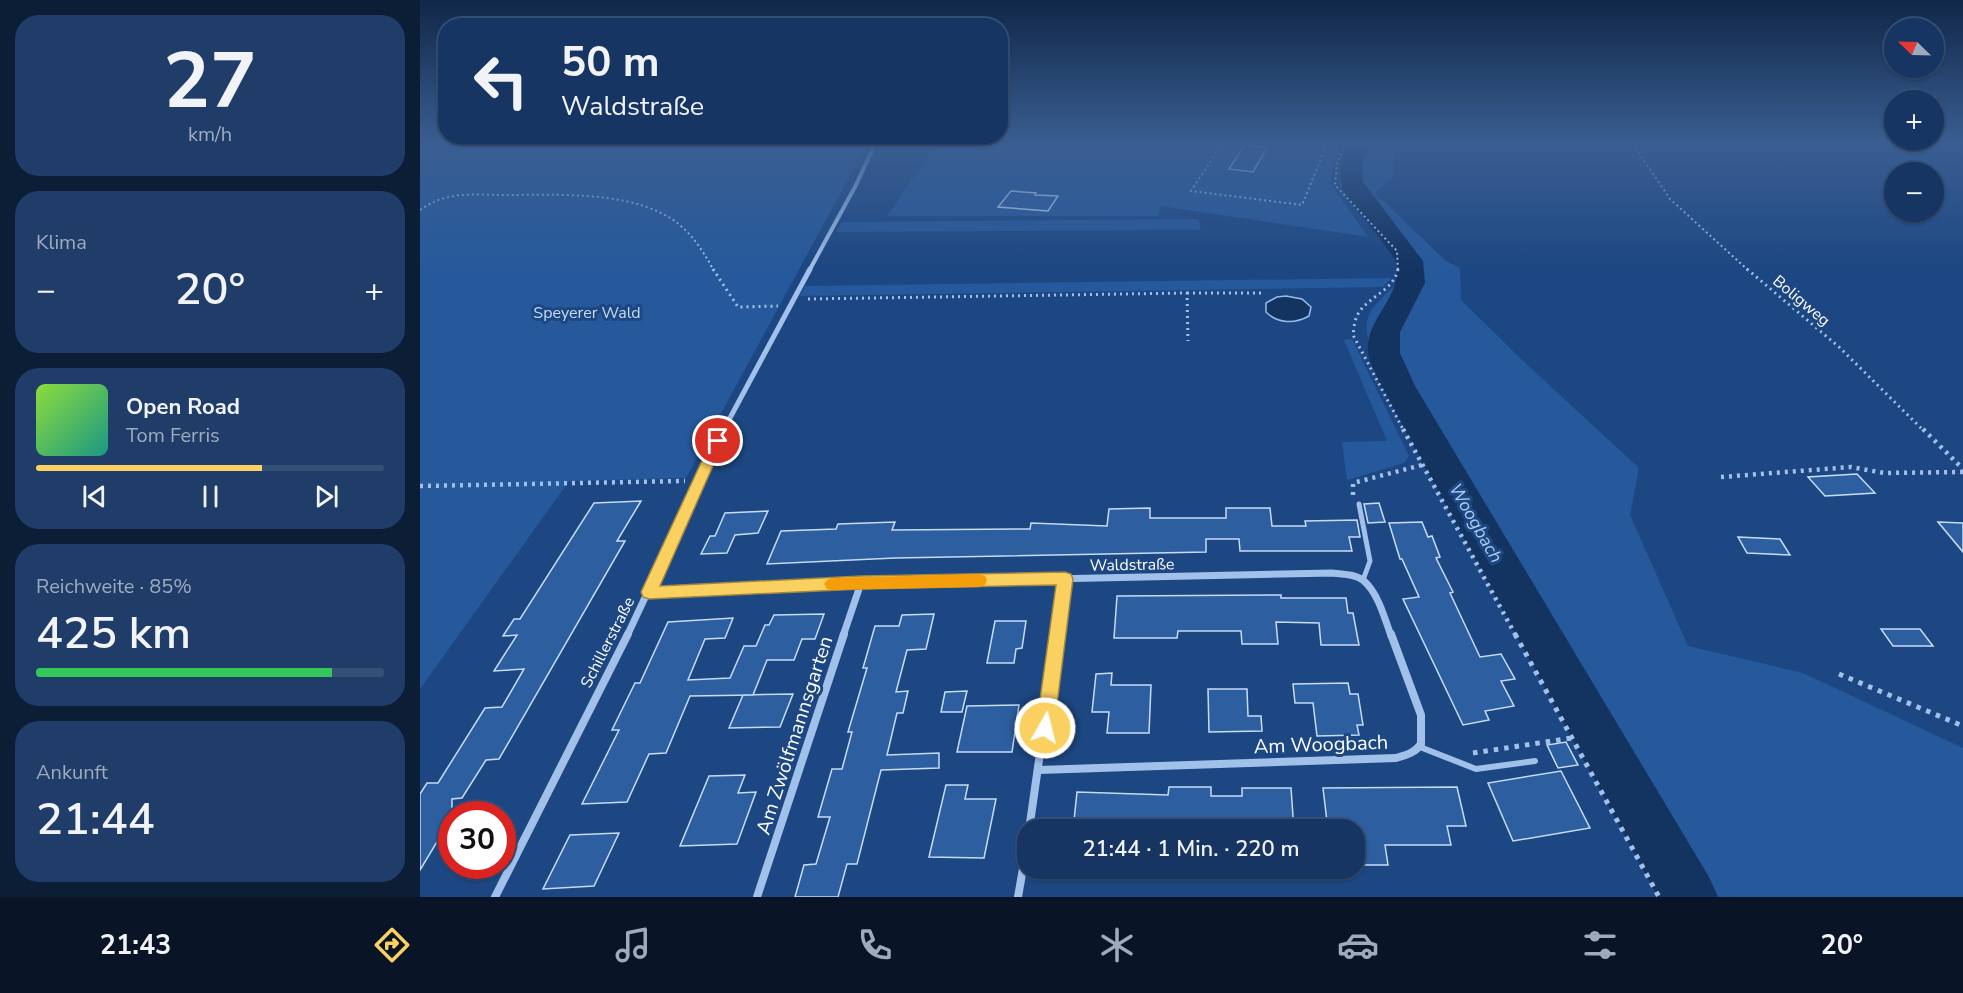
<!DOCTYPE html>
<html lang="de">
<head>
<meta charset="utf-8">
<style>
  body { margin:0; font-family:"Nunito Sans",sans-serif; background:#1f3d68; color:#f1f3f6; height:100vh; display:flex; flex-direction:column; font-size:22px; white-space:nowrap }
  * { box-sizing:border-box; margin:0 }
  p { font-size:20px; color:#9eabbe }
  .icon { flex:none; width:33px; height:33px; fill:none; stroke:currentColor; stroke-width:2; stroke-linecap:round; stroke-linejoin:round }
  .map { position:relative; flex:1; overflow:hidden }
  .drawer { display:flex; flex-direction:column; gap:15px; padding:15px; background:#0c1d36; width:420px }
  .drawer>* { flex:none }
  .top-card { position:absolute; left:18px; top:18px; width:570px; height:126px; border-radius:24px; box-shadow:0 2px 4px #0004,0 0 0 2px #355077; background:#163562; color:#f1f3f6; overflow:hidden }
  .needle { width:39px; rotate:293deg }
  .fabs { position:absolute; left:1464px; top:18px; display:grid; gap:12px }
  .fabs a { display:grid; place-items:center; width:60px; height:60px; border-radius:50%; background:#163562; box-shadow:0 2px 4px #0004,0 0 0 2px #355077; font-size:30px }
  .speed { position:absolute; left:18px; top:801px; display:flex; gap:12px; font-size:30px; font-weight:700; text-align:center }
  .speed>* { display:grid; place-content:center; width:78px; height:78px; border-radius:50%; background:#163562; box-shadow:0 2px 4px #0004,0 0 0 2px #355077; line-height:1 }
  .speed .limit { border:9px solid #d22; background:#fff; color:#111 }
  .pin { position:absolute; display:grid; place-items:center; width:51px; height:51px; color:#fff; margin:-26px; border:3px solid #fff; border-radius:50%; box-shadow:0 2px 6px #0007 }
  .me { position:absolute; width:66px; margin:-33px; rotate:8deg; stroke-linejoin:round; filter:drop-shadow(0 0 4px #0008) }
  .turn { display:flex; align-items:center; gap:21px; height:126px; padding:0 24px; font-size:27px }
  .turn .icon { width:78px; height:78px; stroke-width:2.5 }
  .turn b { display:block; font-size:42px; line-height:51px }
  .big { font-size:45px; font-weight:600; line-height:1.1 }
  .drawer .card { flex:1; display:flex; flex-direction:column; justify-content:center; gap:9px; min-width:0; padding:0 21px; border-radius:24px; background:#1f3d68 }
  .drawer .dial { align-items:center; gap:0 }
  .dial b { font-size:78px; line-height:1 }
  .song { display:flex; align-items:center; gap:18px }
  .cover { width:72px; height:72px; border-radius:9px; background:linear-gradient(135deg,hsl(90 70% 55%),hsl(170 70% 35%)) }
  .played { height:6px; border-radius:3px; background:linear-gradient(90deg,#fad060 65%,#355077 65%) }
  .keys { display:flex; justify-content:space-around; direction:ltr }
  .heat { display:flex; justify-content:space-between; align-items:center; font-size:33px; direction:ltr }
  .charge { height:9px; border-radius:4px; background:linear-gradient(90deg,#34c759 85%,#355077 0) }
  .trip { position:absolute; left:597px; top:819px; width:348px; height:60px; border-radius:24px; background:#163562; box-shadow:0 2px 4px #0004,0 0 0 2px #355077; font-weight:600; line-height:60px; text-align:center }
  .dock { display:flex; height:96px; justify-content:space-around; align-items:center; background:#091527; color:#9eabbe }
  .dock .icon { width:42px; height:42px }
  .dock .on { color:#fad060 }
  .dock b { font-size:27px; color:#f1f3f6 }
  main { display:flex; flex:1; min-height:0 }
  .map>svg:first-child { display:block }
</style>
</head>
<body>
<main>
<section class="drawer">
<div class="card dial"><b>27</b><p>km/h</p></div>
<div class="card"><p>Klima</p>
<div class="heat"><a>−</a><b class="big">20°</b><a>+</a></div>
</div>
<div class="card">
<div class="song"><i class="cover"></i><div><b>Open Road</b><p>Tom Ferris</p></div></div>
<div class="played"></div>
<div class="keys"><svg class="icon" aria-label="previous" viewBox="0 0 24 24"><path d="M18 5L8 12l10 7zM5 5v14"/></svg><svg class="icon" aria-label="pause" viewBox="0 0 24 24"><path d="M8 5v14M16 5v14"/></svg><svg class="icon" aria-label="next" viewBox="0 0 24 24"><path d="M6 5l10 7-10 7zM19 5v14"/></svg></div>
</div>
<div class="card"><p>Reichweite · 85%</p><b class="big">425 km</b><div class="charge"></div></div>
<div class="card"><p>Ankunft</p><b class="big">21:44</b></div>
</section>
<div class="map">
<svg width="1543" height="897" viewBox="0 0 1543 897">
  <rect width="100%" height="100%" fill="#1d4782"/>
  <path fill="#26599b" d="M0 144H447L266 478 149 481 0 689Z
    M517 144H921L913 164 910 183 948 237 741 206 738 216H467Z
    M929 144H974L973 177 955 193 1026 261 1040 268 1041 300 1101 359 1219 468 1210 515 1268 646 1383 673 1543 748V897H1251L1155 728 959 373C940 320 939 316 983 279L986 261 975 243 919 184 921 162Z
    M778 219 781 230 416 232 422 222Z
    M971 278 963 287 380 296 385 286Z
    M932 339 989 456 984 463 927 480 922 442 967 441 924 340Z"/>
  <path fill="#133361" stroke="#95bcec" stroke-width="1.5" d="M866 296 882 299 891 307 889 316C875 324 858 324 846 312V303L857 297Z"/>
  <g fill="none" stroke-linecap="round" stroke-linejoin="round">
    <path fill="#133361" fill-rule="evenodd" d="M928 144H950L942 163 943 182 1003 261 1005 283 980 332V353L995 386 1289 877 1298 897H1238L961 386C957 376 949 363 948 352 945 318 984 296 976 262 974 256 967 249 963 243 938 205 906 194 928 144Z"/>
  </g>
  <path fill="#2c5ea0" stroke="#c6dcf7" stroke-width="1.5" d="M825 145 847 148 833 172 809 169Z
    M591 191 616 193 615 195 638 196 628 211 578 207Z
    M1437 474 1455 493 1405 496 1388 477Z
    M221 501 197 541H205L79 759 66 760 42 798 32 799V817L0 870V794L7 783H18L65 708 82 707 104 669 74 671 97 635 83 636 94 619H100L174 503Z
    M959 503 965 522 948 523 944 504Z
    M730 508V518H806V508H850L852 526H886L885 521 937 520 940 537H929L932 551H820L819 539H786V552L475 558 347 564 361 531 416 529 418 524 475 522 472 530 610 529 611 523 687 526 689 509Z
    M348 511 338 533 315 535 307 553 281 554 290 536H295L305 513Z
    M1002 522 1008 537 1012 536 1020 557 1016 558 1033 592 1030 593 1060 657 1081 654 1095 679 1081 681 1094 706 1065 711 1069 720 1043 725 983 599 999 597 982 559H980L969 523Z
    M1518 522 1543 523V552Z
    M1318 537 1360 539 1370 555 1327 553Z
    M861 595V598H926L928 613H933L939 645H901L899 623 856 622 858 644H822L821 631H758L757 638H694L697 596Z
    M404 614 395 639H382L374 660H347L333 695 270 696 246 753 229 754 207 802 162 804 199 730H192L215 683H220L248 622 313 618 305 638 285 639 268 680 310 678 324 646H336L345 625H349L354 615Z
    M514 614 506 649 487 650 476 692 488 691 483 713H477L467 755 519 753V768L461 770 437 864H427L418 897H375L384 865 396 864 410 817H398L412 769H422L432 732H428L447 668H443L455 626H479L482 615Z
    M575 621H606L602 648 596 649 594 663H567Z
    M1461 629H1500L1513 646H1473Z
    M692 673 691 685H731L729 733H687L689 712H672L676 674Z
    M928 683 930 694H938L943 725H937L939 735 897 736 893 703H875L873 684Z
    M788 689H827L828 716H841L842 731 789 732Z
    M547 691 542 712H521L525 692Z
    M373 694 360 727 309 728 323 695Z
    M599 705 592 752H537L547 706Z
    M1146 742 1158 765 1138 768 1127 745Z
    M1141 771 1170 828 1093 841 1068 783Z
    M325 775 318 793 336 792 317 844 260 846 289 776Z
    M526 785H548L545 799H576L564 858 509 857Z
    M749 787H791V796H822V788H871L874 830H653L657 792 748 795Z
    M1037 787 1046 826H1027L1031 845H965L968 865H934V830H908L903 788Z
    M199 833 174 886 123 889 150 835Z"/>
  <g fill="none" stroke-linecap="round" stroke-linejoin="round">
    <path stroke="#a2c1ea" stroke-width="2" stroke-dasharray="2 3" stroke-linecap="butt" d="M802 144 771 191 882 205 907 144
      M925 144 917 164 915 185 977 251 978 271
      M1213 144 1250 199 1329 271
      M0 210C9 204 18 199 29 197 47 193 66 195 84 195 132 195 199 191 243 214 267 226 281 247 294 271"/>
    <path stroke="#a2c1ea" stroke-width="3" stroke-dasharray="2 4" stroke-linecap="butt" d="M293 269 318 307 358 306
      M978 269C974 291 946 297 937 316 934 322 934 329 933 335L984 431
      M1327 269 1419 347 1504 431
      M767 293H842
      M388 299 767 293 768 341"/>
    <path stroke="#a2c1ea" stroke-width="4.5" stroke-dasharray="3 5" stroke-linecap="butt" d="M983 429 1096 636
      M1503 429 1543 469
      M1301 477 1431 467 1464 473 1543 472
      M0 486 265 481
      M933 495V483L1002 465"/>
    <path stroke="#a2c1ea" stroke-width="5" stroke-dasharray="4.5 6" stroke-linecap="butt" d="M1095 634 1239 897
      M1419 674 1543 726
      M1053 753 1152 738"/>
    <path stroke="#a2c1ea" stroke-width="5" d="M939 504 950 561 943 580"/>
    <path stroke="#a2c1ea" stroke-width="6" d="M1000 747 1056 769 1115 761"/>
    <path stroke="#a2c1ea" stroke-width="4" d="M389 271 436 185 455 144"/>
    <path stroke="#a2c1ea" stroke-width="5" d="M303 431 390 269"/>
    <path stroke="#a2c1ea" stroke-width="7" d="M229 592 441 583 912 573C922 574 936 574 944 581 958 593 965 619 971 636
      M207 636 304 429
      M423 636 441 583
      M637 636 645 579"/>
    <path stroke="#a2c1ea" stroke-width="8" d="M619 770 976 758C986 755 995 753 1001 744V715L971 634
      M609 830 637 634
      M75 897 208 634
      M337 897 424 634
      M598 897 608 840"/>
  </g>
  <linearGradient id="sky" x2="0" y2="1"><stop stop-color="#102748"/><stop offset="0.53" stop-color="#3a5e92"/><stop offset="1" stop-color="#3a5e92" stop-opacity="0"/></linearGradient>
  <rect width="1543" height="270" fill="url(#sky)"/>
  <path fill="#fad060" stroke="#a2873e" stroke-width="1.5" d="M298 437 304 441 240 586 441 576 645 572 651 574 653 579 634 728 632 734 625 736 618 734 616 728 636 585 441 589 229 599 223 597 221 592 291 441Z"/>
  <path fill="#f59e0b" d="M559 574 565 576 567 580 565 585 559 587 412 590 407 589 404 584 407 580 412 578Z"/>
  <g text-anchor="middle" stroke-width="6" stroke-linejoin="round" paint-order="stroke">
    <g font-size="16" fill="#fff" stroke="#1d4782">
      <text transform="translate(1382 300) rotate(40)" y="6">Boligweg</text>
      <text transform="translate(712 564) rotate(-1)" y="6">Waldstraße</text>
      <text transform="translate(187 642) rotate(-63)" y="6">Schillerstraße</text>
    </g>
    <g font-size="16" fill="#c6dcf7" stroke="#1d4782">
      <text x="167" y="318">Speyerer Wald</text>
    </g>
    <g font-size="18" font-style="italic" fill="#adcbf1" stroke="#1d4782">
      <text transform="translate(1056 523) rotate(60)" y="6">Woogbach</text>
    </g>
    <g font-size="20" fill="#fff" stroke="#1d4782">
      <text transform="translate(374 735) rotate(-72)" y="7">Am Zwölfmannsgarten</text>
      <text transform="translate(901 744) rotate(-2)" y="7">Am Woogbach</text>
    </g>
  </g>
</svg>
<div class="fabs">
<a><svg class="needle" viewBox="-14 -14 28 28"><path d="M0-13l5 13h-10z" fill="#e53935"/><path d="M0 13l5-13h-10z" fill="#9eabbe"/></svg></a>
<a>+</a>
<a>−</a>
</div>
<div class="speed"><div class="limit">30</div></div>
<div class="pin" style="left:298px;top:441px;background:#d93025"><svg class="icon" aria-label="arrive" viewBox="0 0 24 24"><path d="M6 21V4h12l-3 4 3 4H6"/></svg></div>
<svg class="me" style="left:625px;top:728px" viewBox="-20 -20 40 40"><circle r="17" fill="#fad060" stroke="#fff" stroke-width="3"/><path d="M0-11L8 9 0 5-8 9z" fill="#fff"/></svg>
<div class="trip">21:44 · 1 Min. · 220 m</div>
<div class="top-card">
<div class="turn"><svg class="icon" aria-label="left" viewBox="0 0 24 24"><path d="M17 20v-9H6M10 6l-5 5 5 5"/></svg><div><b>50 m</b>Waldstraße</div></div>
</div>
</div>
</main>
<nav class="dock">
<b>21:43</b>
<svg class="icon on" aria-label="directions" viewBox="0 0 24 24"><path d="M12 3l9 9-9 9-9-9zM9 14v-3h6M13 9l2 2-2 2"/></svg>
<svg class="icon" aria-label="music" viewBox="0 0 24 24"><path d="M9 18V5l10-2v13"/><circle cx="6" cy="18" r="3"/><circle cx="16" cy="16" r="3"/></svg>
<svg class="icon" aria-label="phone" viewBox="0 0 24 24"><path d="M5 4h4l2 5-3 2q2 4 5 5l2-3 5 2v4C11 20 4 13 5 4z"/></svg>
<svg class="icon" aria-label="climate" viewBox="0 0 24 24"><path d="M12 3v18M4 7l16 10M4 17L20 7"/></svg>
<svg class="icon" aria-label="car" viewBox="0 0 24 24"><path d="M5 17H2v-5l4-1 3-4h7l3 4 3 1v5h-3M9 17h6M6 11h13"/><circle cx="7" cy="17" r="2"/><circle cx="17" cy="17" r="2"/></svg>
<svg class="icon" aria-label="filters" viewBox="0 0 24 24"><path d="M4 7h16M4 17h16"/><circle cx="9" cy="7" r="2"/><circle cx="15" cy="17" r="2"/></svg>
<b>20°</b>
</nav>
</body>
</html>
